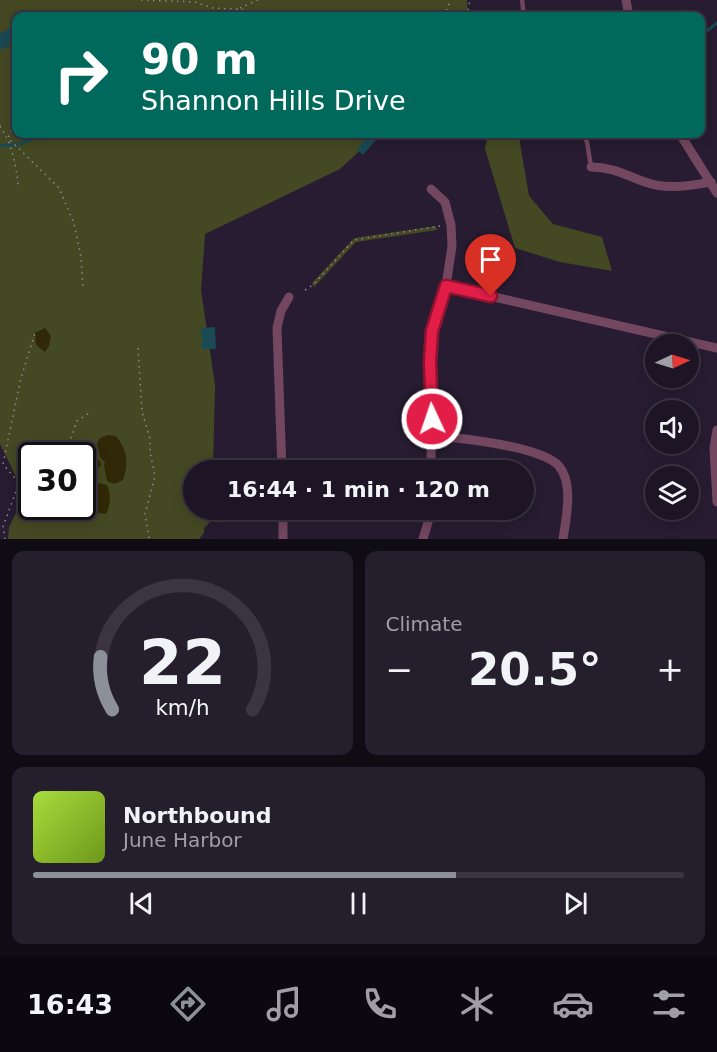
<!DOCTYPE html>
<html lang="en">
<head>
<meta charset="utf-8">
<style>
  body { margin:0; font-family:"DejaVu Sans",sans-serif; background:#251e2d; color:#f1f3f6; height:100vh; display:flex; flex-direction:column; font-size:22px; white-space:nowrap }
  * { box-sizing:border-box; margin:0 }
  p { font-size:20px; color:#a09fa7 }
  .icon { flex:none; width:33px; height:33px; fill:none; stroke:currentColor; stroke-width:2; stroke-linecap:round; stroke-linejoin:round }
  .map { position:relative; height:539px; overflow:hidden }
  .sheet { display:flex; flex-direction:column; gap:12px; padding:12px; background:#100c14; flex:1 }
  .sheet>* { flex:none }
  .guide { position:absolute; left:12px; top:12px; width:693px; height:126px; border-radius:12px; box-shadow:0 3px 15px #0003,0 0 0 2px #3b3442; background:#00695c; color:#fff; overflow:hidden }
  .needle { width:39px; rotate:86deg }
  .tools { position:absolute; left:645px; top:334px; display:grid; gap:12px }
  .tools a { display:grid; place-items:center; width:54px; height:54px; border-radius:50%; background:#1d1525; box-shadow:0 3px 15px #0003,0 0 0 2px #3b3442; font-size:30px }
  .speed { position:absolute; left:18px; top:442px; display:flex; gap:12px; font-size:30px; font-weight:700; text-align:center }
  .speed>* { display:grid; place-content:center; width:78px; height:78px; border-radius:50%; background:#1d1525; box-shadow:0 3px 15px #0003,0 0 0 2px #3b3442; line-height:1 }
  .speed .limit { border:3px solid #111; border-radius:9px; background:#fff; color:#111 }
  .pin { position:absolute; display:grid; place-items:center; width:51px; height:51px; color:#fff; margin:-62px -26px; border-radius:50% 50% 50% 0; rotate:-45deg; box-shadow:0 0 6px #0007 }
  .pin .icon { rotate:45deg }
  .me { position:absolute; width:66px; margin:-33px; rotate:357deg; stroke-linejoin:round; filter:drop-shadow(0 0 4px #0008) }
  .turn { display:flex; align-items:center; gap:21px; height:126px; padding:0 30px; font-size:27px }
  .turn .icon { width:78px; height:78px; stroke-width:2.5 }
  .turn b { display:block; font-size:42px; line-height:51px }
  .big { font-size:45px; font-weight:700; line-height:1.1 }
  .sheet .widget { flex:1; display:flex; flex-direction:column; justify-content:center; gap:9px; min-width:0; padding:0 21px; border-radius:12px; background:#251e2d }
  .sheet .dial { align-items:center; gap:0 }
  .dial svg { height:156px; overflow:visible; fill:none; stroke:#3b3442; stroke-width:7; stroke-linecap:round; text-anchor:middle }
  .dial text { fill:#f1f3f6; stroke:none }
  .song { display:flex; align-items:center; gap:18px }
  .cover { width:72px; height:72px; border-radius:9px; background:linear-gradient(135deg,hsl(80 70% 55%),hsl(80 70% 35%)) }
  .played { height:6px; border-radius:3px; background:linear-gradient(90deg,#8c9099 65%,#3b3442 65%) }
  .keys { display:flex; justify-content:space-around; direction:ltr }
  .heat { display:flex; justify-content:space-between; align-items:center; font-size:33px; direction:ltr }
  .sheet .tiles { flex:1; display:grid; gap:12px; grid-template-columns:1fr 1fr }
  .widget:last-child { grid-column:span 2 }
  .trip { position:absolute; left:183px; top:460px; width:351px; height:60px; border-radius:30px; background:#1d1525; box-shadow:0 3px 15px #0003,0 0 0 2px #3b3442; font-weight:700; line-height:60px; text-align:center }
  .tab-bar { display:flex; height:96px; justify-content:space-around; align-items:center; background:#0c080f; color:#a09fa7 }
  .tab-bar .icon { width:42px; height:42px }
  .tab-bar .active { color:#8c9099 }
  .tab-bar b { font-size:27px; color:#f1f3f6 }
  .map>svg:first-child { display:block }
</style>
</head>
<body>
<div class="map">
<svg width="717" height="539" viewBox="0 0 717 539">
  <rect width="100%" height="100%" fill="#271c31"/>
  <path fill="#444923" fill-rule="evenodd" d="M0 0H467L468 16H16V134H378L340 169 205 234 201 290 215 385 213 471H194V510H212L211 521 204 528V533L199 539H8L9 527 25 495 0 444ZM32 456H82V507H32Z
    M488 134H521L519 137 529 196 553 224 602 237 612 271 560 262 515 248 485 149Z
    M436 226 437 230 356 242 314 287 312 283 354 238Z"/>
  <path fill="#312807" d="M45 328 51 336 49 346 45 352 36 345 35 333Z
    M108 435 116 436C128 451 129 463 123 480L114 484 107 481 104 466 105 462 100 457 97 443 100 438Z
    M33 446 39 448 45 456H32L31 502 27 499 23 478 24 469 20 459V451Z
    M90 454 100 461 101 465 92 476 85 465Z
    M98 483 107 485C111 495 111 504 106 514L98 513Z"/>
  <path fill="#1a4a54" d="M14 20 16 22V40L4 49H0V33L6 31Z
    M369 134 377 139 363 155 357 150Z
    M215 327 216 349H202L201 328Z"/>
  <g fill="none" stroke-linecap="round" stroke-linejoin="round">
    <path stroke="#1a4a54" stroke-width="3" d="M700 36 717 23
      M0 146 20 144 45 134"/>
    <path stroke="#91889a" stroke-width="1.5" stroke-dasharray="1.5 4.5" stroke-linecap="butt" d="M141 0 195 2 213 8 239 9 283 16
      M240 8 258 0
      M444 16 449 5 447 0
      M467 16 470 0
      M16 119 8 138 59 188 74 223 81 257 83 288
      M0 126C12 144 16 164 18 185
      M275 137 304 134
      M305 290 313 285 354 240 440 226
      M138 348 142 412 150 439V452L155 476 145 514 149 539
      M72 456 70 441 77 421 91 412
      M5 539 3 527 19 483 3 464 21 378 35 333"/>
    <path stroke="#72475f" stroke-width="4.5" d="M522 0 524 16
      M583 134 587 142 591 167"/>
    <path stroke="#72475f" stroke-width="9" d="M626 0 629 16
      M680 134 717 193
      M591 167C613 167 625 175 645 182 667 190 688 186 711 182
      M431 189 445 202 451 225 452 246 446 286 432 331 431 471
      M446 286 717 348
      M717 430 714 448 717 502
      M433 436C461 438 540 446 559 466 574 484 566 518 563 539
      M282 471 277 328 281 311 289 297
      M283 539V510
      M423 539 429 519 430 510"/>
  </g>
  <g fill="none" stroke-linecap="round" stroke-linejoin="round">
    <defs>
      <path id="route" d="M432 419 430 362 432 331 446 286 491 296"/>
    </defs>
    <use href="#route" stroke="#92132f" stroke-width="15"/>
    <use href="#route" stroke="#e11d48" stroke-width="10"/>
  </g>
</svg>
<div class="tools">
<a><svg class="needle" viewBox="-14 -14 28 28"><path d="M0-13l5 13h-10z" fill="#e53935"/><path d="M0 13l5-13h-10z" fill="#a09fa7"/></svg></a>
<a><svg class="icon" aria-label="sound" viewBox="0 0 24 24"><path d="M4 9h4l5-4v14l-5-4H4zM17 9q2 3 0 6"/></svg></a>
<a><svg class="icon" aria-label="layers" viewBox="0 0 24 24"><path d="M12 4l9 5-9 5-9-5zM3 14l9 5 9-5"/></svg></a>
</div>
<div class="speed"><div class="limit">30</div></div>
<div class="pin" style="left:491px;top:296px;background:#d93025"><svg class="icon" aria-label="arrive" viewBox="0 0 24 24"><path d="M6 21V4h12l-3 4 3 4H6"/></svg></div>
<svg class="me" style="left:432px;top:419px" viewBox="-20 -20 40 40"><circle r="17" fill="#e11d48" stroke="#fff" stroke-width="3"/><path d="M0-11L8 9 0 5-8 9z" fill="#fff"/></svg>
<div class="trip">16:44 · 1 min · 120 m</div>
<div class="guide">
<div class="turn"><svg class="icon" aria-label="right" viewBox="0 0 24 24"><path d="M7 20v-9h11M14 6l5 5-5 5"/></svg><div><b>90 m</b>Shannon Hills Drive</div></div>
</div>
</div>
<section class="sheet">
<div class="tiles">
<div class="widget dial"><svg viewBox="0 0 100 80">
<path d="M14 69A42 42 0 1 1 86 69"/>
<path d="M14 69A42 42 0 0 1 8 42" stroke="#8c9099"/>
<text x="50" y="56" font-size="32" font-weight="700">22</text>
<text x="50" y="72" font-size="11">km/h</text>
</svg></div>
<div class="widget"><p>Climate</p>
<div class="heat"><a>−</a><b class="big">20.5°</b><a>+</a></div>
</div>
<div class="widget">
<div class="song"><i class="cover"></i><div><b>Northbound</b><p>June Harbor</p></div></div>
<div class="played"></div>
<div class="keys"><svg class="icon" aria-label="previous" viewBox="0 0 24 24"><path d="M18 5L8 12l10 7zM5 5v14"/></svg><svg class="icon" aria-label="pause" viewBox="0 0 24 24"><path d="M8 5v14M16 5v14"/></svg><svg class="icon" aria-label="next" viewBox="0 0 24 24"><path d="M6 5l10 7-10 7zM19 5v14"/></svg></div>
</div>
</div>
</section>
<nav class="tab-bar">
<b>16:43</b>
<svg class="icon active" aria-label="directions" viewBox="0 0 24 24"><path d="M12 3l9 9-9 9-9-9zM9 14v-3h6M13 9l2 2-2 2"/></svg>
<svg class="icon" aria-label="music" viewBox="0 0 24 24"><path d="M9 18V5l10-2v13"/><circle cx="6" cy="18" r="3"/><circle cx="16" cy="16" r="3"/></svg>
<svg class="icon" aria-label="phone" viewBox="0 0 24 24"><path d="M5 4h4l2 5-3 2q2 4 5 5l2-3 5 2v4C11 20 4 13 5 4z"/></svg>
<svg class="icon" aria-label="climate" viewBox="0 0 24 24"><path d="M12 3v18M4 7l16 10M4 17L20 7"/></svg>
<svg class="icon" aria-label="car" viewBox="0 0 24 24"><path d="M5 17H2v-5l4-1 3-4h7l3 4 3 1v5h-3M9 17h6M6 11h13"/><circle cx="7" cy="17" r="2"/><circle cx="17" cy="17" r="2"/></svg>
<svg class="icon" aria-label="filters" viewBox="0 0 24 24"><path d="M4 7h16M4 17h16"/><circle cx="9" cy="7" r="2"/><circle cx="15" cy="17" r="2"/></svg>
</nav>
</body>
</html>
